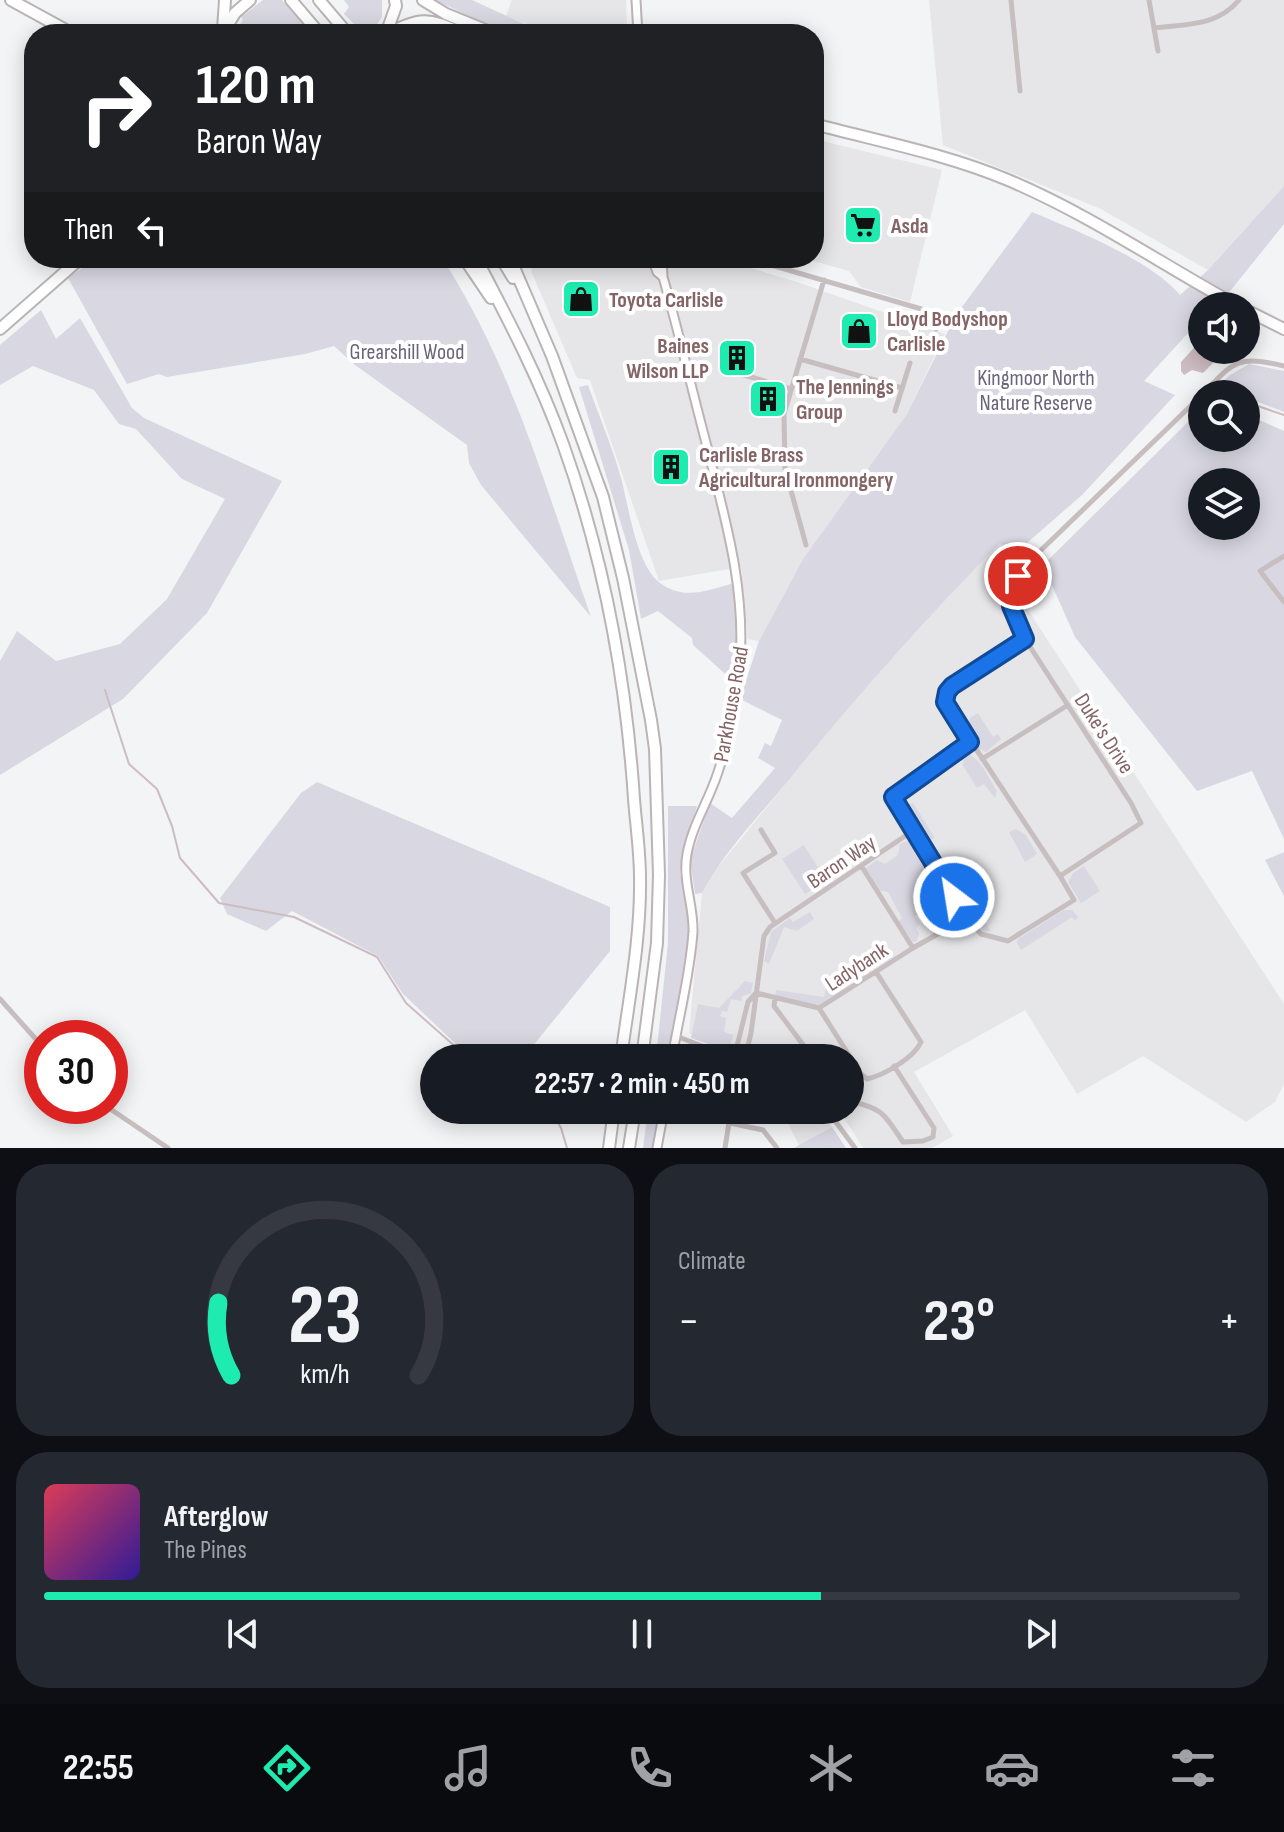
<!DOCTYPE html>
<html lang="en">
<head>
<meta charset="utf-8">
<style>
  body { margin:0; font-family:"Sofia Sans Condensed",sans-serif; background:#242831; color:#f1f3f6; height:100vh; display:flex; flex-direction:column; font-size:30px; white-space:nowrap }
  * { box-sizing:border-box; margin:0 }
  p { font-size:26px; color:#9ea1a6 }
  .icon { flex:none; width:44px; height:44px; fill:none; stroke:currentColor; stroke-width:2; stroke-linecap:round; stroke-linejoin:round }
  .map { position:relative; height:1148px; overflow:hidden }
  .details { display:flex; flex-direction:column; gap:16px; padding:16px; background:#0d0f14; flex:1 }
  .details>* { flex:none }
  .guide { position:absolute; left:24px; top:24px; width:800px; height:244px; border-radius:32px; box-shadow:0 4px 20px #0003; background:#202124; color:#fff; overflow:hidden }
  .fabs { position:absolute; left:1188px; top:292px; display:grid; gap:16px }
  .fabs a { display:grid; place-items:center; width:72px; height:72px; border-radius:50%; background:#171b24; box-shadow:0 4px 20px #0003; font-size:40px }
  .speed { position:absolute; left:24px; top:1020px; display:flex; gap:16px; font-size:40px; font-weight:700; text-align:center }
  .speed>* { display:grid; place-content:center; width:104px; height:104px; border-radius:50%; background:#171b24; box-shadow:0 4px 20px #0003; line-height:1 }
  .speed .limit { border:12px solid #d22; background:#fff; color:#111 }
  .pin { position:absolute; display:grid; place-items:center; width:68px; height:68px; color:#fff; margin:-34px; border:4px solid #fff; border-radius:50%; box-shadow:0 2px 8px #0007 }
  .me { position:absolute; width:88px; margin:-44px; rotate:329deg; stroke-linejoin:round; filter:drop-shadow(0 0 6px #0008) }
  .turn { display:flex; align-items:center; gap:28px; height:168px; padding:0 40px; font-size:36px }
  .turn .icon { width:104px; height:104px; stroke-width:2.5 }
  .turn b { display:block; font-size:56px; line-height:68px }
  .then { display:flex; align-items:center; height:76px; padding:0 40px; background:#0003; gap:16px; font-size:30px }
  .big { font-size:60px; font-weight:700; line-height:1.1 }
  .details .tile { flex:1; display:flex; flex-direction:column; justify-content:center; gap:12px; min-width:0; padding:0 28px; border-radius:32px; background:#242831 }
  .details .dial { align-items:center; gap:0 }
  .dial svg { height:208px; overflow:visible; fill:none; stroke:#363941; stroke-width:7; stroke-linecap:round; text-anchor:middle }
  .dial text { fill:#f1f3f6; stroke:none }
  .song { display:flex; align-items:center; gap:24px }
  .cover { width:96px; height:96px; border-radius:12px; background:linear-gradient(135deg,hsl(350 70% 55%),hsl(250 70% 35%)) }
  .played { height:8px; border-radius:4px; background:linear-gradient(90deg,#1debaf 65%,#363941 65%) }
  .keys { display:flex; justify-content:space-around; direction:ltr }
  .heat { display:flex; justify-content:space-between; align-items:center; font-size:44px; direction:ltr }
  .details .tiles { flex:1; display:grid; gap:16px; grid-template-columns:1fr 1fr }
  .tile:last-child { grid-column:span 2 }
  .trip { position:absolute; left:420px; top:1044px; width:444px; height:80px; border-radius:40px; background:#171b24; box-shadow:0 4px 20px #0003; font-weight:700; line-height:80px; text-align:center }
  .tabs { display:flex; height:128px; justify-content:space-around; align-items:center; background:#090b0e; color:#9ea1a6 }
  .tabs .icon { width:56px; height:56px }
  .tabs .selected { color:#1debaf }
  .tabs b { font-size:36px; color:#f1f3f6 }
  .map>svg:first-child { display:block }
</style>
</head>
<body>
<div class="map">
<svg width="1284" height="1148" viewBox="0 0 1284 1148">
  <rect width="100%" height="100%" fill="#f2f4f6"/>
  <path fill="#e6e5e7" d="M512 0H626L627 34H553L506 16Z
    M929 0H1284V186L1208 270 1101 209 943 145Z
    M814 139 942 170 910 302 861 287 849 271 810 260 795 267 764 258H814Z
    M530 258H717L797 282 945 334 907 414 803 559 759 641 748 639 741 567 659 581 590 380 577 378 532 273Z
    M1000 542 1013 555 1017 593 1284 1004V1084L1275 1102 1246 1122 1143 1056 1077 1094 1025 1010 914 1072 953 1136 932 1148H863L839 1110H850V1058H762L689 1033 702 893 714 872 836 722 922 622Z
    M799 1110H820L832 1127 799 1145 786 1119Z"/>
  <path fill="#d9d8e2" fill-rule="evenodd" d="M263 0H282L311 34H234L243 20 241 17Z
    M344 0H382V17L370 34H364L344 14 349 7Z
    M435 0H472L546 34H507Z
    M1284 186V224L1231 290 1215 306H1202V318L1144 381 1175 395 1082 495 1013 555 1000 543C925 619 855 698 788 781 758 817 724 852 702 893L695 894 690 860 710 803 732 818 775 768 758 758 765 743 771 746 782 720 740 699 759 641 803 559 907 414 956 315 1032 212C1075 230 1151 260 1180 295L1208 270Z
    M96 258H442C513 367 548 495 591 617L481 485 469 463 467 445 355 365 334 346 305 354 167 377 159 374 127 384 68 278Z
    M41 310 56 339 80 318 132 408 144 418 282 481 207 613 123 699 0 775V661L17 631 56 661 120 644 167 599 225 499 182 479 136 429 119 424 94 390 33 366 0 385V345Z
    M1249 364 1284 371V412L1246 397V394H1238L1218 386 1230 375Z
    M588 385C599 416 612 446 621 478 629 506 636 569 663 585 686 600 709 590 734 583L738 646 733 681 693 645 692 638 658 611 641 619 629 550 579 387Z
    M1246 414 1284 431V839L1252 771 1197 791 1075 637 1043 565 1188 422 1202 417V438H1246ZM1202 482H1246V526H1202Z
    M978 713 993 737 998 734 1001 739 986 752 978 748 964 728 969 725 970 718Z
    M961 751C980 755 987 776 997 791L995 798 984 784 977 788 962 764 964 762 957 752Z
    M317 782 610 907V951L523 1058H488L459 1047 403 994 378 956 292 911 266 931 227 914 220 898 301 793Z
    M901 794 908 805 913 803 935 838 923 842 897 800Z
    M668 806H697L683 853 680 874 688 899V937L670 1054V1058H656L668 943Z
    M1016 829 1026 835 1037 854 1025 862 1009 832Z
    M907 841 918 846 957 910 955 915 947 922 935 904 915 916 920 924 916 928 919 933 917 941 913 942 898 921 902 918 888 892 878 890 866 868 877 860 885 864 898 855 900 844Z
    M804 845 826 880 805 894 782 859Z
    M1284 852V896L1265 860Z
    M1084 866 1100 891 1081 903 1068 882 1073 873Z
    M952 873 959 884 964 881 989 919 985 922 991 931 985 932 972 920 948 883Z
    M1064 910H1072L1078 917 1075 921 1072 917 1021 950 1017 943 1018 939Z
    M810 912 814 919 797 931 784 927 769 964 764 961 771 932 790 918 793 922Z
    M849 971 866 975 818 1006 775 996 776 990 824 997 827 982H832Z
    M745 981 753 983 751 993 742 996 741 1001 731 999 727 1012 722 1011 720 1016 726 1018 724 1032 734 1035 729 1047 720 1048 691 1038 698 1004 719 1008Z
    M648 1110H661L654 1148H643Z
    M832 1127 846 1148H794L799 1145Z"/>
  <path fill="#cdbcc1" d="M1202 339V350H1226L1203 373 1192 370 1184 375 1181 371V362Z"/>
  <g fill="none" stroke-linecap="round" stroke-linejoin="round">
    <path stroke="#cdbcc1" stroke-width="2" d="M1215 393 1219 394
      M1246 402 1284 415
      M105 690 129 764 157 789 172 826 180 858 219 903 294 917 377 957 406 1003 458 1049 472 1058
      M551 1110 561 1128 567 1148"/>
    <defs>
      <path id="secondary" d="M636 0 638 34
        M652 258 657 272 663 277
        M662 258 663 277C678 329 690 382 704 435 724 514 748 592 739 674 736 707 728 743 717 775 708 802 692 826 687 854 682 880 694 906 693 932 690 975 679 1016 672 1058
        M657 1148 664 1110"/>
      <path id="highway" d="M11 0 73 34
        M291 0 320 34
        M319 0 348 34
        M423 0 446 14 495 34
        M223 29 225 0
        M222 34 235 13 250 0
        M386 34 396 6 395 0
        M388 34C423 14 431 20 466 34
        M416 34 426 27H438
        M814 124C878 141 946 154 1008 180 1089 214 1161 264 1238 306
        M464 258 491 298
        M476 258C508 319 540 380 563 444 604 559 626 678 634 799 636 825 640 851 640 878 641 938 629 998 621 1058
        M501 258 513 278
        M510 258 552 356 603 497 623 578 651 720 655 749 659 875 657 943 642 1058
        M1246 310 1284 329
        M0 329 81 258
        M609 1148 614 1110
        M629 1148 635 1110"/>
    </defs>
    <use href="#secondary" stroke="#bdb3b4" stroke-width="11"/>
    <use href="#highway" stroke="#bbb4b4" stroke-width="14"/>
    <path stroke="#c7bebf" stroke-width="5" d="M1011 0 1020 91
      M1149 0 1158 51
      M1155 28C1186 24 1218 26 1239 0
      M747 258 952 318
      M936 329 940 314
      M800 359 902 388
      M731 371 791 389
      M1203 394C1234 361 1238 355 1284 366
      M895 411 910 363
      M806 545 785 469 784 414 824 280
      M1284 556 1260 571 1284 602
      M1025 639 952 686 947 692 945 702 1060 876
      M982 759 1068 705
      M761 830 775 853 743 873 775 923
      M914 830 966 918 981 934 1008 941 1074 900 1060 876 1141 823 1131 803 1025 639C1004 599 1007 588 1036 555L1202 395
      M862 867 913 948
      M756 993 819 1008 913 948 966 918
      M775 998 774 1006 813 1058
      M0 999 42 1046
      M819 1008 861 1074 867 1079C884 1075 914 1058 921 1042L876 972
      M676 1036 733 1058
      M734 1058 748 1002 755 994
      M745 1058 751 1033 764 936 770 927 914 830 893 797 970 742
      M850 1101C884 1109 884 1114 903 1142L923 1141 933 1137 934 1128 894 1066
      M106 1106 168 1148
      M827 1110 855 1148
      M730 1123 763 1130 777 1148
      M725 1148 731 1110"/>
    <use href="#secondary" stroke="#fff" stroke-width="7"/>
    <use href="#highway" stroke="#fff" stroke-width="10"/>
  </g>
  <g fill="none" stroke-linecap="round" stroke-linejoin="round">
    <defs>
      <path id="route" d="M954 897 893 797 970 742 945 702 947 692 952 686 1025 639 1011 606 1018 576"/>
    </defs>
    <use href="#route" stroke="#114b97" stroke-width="20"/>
    <use href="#route" stroke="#1a73e8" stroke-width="14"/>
  </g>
  <defs>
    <symbol id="supermarket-square" viewBox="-11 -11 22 22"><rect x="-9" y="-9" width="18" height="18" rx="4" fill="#1debaf" stroke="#fff"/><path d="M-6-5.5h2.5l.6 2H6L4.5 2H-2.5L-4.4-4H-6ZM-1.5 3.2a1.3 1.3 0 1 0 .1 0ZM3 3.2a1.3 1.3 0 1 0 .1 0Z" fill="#111"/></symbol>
    <symbol id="shop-square" viewBox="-11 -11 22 22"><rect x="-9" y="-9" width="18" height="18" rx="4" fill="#1debaf" stroke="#fff"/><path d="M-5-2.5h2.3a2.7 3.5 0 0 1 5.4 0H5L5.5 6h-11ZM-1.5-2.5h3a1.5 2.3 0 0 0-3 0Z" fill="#111"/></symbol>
    <symbol id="building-square" viewBox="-11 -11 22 22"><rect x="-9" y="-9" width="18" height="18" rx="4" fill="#1debaf" stroke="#fff"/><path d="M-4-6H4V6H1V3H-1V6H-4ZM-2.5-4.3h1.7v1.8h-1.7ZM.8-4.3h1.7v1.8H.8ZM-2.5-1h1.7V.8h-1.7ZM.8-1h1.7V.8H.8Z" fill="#111"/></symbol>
  </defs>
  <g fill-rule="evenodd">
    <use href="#supermarket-square" x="841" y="203" width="44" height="44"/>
    <use href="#shop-square" x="559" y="277" width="44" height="44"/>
    <use href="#shop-square" x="837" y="309" width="44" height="44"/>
    <use href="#building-square" x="715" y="336" width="44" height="44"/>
    <use href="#building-square" x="746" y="377" width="44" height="44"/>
    <use href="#building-square" x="649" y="445" width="44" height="44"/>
  </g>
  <g text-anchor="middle" stroke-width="8" stroke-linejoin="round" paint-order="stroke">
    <g font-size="22" font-weight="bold" fill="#856466" stroke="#fff" text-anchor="start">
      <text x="891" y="233">Asda</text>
      <text x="609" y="307">Toyota Carlisle</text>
      <text x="887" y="326">Lloyd Bodyshop<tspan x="887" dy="25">Carlisle</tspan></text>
      <text x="709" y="353" text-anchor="end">Baines<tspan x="709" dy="25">Wilson LLP</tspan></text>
      <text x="796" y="394">The Jennings<tspan x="796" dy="25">Group</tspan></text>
      <text x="699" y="462">Carlisle Brass<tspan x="699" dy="25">Agricultural Ironmongery</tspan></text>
    </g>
    <g font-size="22" fill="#6a637c" stroke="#fff">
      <text x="407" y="359">Grearshill Wood</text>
      <text x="1036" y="385">Kingmoor North<tspan x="1036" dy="25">Nature Reserve</tspan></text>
    </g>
    <g font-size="22" fill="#856466" stroke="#fff">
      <text transform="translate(730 704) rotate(-80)" y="8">Parkhouse Road</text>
      <text transform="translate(1105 733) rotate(57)" y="8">Duke's Drive</text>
      <text transform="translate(841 861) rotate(-34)" y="8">Baron Way</text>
      <text transform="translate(856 966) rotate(-33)" y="8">Ladybank</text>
    </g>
  </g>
</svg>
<div class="fabs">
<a><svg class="icon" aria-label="sound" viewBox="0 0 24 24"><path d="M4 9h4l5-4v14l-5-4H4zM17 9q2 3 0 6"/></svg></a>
<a><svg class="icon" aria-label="search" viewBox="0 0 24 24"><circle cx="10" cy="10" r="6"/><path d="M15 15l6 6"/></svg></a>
<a><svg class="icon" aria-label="layers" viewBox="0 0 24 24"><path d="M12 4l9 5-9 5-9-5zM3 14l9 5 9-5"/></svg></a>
</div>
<div class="speed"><div class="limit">30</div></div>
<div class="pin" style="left:1018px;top:576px;background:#d93025"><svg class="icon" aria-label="arrive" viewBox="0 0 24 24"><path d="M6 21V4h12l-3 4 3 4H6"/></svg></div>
<svg class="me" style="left:954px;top:897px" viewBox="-20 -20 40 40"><circle r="17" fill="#1a73e8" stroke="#fff" stroke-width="3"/><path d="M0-11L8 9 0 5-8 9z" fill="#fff"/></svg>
<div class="trip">22:57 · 2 min · 450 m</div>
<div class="guide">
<div class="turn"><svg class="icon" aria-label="right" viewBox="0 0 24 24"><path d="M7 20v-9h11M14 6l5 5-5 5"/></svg><div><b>120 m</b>Baron Way</div></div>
<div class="then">Then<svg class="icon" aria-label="left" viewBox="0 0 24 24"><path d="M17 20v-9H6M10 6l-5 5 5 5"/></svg></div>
</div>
</div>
<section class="details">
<div class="tiles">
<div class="tile dial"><svg viewBox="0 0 100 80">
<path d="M14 69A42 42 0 1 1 86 69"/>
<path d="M14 69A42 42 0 0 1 9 41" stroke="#1debaf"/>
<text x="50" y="56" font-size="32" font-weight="700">23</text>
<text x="50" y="72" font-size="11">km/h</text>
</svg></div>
<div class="tile"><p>Climate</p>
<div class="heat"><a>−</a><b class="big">23°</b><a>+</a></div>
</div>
<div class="tile">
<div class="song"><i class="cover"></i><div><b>Afterglow</b><p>The Pines</p></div></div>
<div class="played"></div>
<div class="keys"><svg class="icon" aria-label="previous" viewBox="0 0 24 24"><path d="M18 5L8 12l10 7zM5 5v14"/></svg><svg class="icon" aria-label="pause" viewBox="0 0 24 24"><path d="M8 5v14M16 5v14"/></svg><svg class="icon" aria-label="next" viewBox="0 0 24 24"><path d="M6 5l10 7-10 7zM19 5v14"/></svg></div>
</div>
</div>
</section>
<nav class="tabs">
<b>22:55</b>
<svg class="icon selected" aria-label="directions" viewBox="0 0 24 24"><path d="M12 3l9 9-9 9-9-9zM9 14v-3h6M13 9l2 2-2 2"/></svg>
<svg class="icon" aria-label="music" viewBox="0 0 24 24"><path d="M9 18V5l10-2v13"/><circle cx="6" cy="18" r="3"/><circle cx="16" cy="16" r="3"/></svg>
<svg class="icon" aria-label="phone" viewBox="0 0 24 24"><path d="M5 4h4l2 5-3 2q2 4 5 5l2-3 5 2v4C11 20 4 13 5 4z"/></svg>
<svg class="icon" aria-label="climate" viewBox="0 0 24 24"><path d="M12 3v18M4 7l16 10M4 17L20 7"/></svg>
<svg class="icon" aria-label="car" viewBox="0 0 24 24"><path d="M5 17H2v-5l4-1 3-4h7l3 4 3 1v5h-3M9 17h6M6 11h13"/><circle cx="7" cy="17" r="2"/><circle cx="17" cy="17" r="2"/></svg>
<svg class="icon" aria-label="filters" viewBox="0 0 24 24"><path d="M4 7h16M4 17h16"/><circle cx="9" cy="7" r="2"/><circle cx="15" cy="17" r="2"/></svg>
</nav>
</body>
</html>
